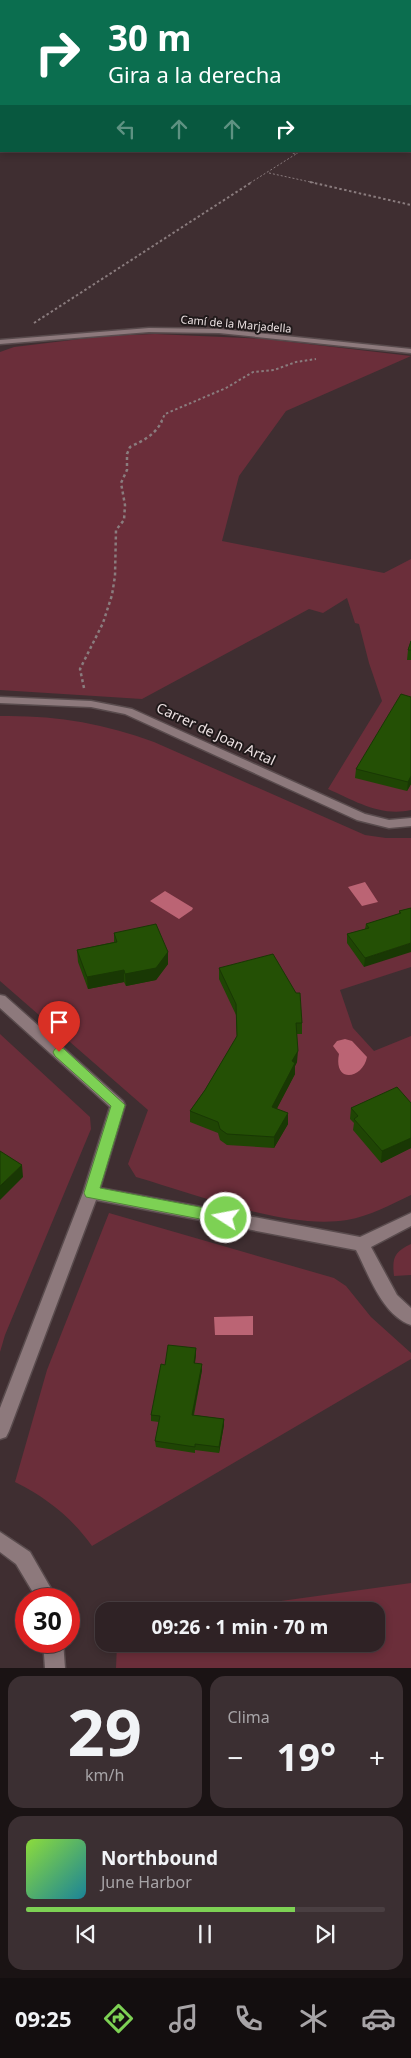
<!DOCTYPE html>
<html lang="es">
<head>
<meta charset="utf-8">
<style>
  body { margin:0; font-family:"Noto Sans",sans-serif; background:#3b2f32; color:#f1f3f6; height:100vh; display:flex; flex-direction:column; font-size:19px; white-space:nowrap }
  * { box-sizing:border-box; margin:0 }
  p { font-size:16px; color:#a7a4a7 }
  .icon { flex:none; width:28px; height:28px; fill:none; stroke:currentColor; stroke-width:2; stroke-linecap:round; stroke-linejoin:round }
  .map { position:relative; height:1668px; overflow:hidden }
  .drawer { display:flex; flex-direction:column; gap:8px; padding:8px; background:#1a1314; flex:1 }
  .drawer>* { flex:none }
  .top-card { position:absolute; left:0px; top:0px; width:411px; height:152px; box-shadow:0 2px 8px #0003,0 0 0 1px #4a3f42; background:#0b6e4f; color:#fff; overflow:hidden }
  .speed { position:absolute; left:15px; top:1588px; display:flex; gap:10px; font-size:25px; font-weight:700; text-align:center }
  .speed>* { display:grid; place-content:center; width:65px; height:65px; border-radius:50%; background:#2f2225; box-shadow:0 2px 8px #0003,0 0 0 1px #4a3f42; line-height:1 }
  .speed .limit { border:8px solid #d22; background:#fff; color:#111 }
  .pin { position:absolute; display:grid; place-items:center; width:42px; height:42px; color:#fff; margin:-51px -21px; border-radius:50% 50% 50% 0; rotate:-45deg; box-shadow:0 0 5px #0007 }
  .pin .icon { rotate:45deg }
  .me { position:absolute; width:55px; margin:-28px; rotate:281deg; stroke-linejoin:round; filter:drop-shadow(0 0 4px #0008) }
  .turn { display:flex; align-items:center; gap:18px; height:105px; padding:0 25px; font-size:22px }
  .turn .icon { width:65px; height:65px; stroke-width:2.5 }
  .turn b { display:block; font-size:35px; line-height:42px }
  .lanes { display:flex; align-items:center; height:48px; padding:0 25px; background:#0003; justify-content:center; gap:25px; direction:ltr }
  .lanes .off { opacity:.35 }
  .big { font-size:38px; font-weight:700; line-height:1.1 }
  .drawer .tile { flex:1; display:flex; flex-direction:column; justify-content:center; gap:8px; min-width:0; padding:0 18px; border-radius:15px; background:#3b2f32 }
  .drawer .dial { align-items:center; gap:0 }
  .dial b { font-size:65px; line-height:1 }
  .song { display:flex; align-items:center; gap:15px }
  .cover { width:60px; height:60px; border-radius:8px; background:linear-gradient(135deg,hsl(90 70% 55%),hsl(190 70% 35%)) }
  .played { height:5px; border-radius:2px; background:linear-gradient(90deg,#7dd154 75%,#4a3f42 75%) }
  .keys { display:flex; justify-content:space-around; direction:ltr }
  .heat { display:flex; justify-content:space-between; align-items:center; font-size:28px; direction:ltr }
  .drawer .tiles { flex:1; display:grid; gap:8px; grid-template-columns:1fr 1fr }
  .tile:last-child { grid-column:span 2 }
  .trip { position:absolute; left:95px; top:1602px; width:290px; height:50px; border-radius:15px; background:#2f2225; box-shadow:0 2px 8px #0003,0 0 0 1px #4a3f42; font-weight:700; line-height:50px; text-align:center }
  .menu { display:flex; height:80px; justify-content:space-around; align-items:center; background:#130e0f; color:#a7a4a7 }
  .menu .icon { width:35px; height:35px }
  .menu .selected { color:#7dd154 }
  .menu b { font-size:22px; color:#f1f3f6 }
  .map>svg:first-child { display:block }
</style>
</head>
<body>
<div class="map">
<svg width="411" height="1668" viewBox="0 0 411 1668">
  <rect width="100%" height="100%" fill="#3f2e31"/>
  <path fill="#6b2e3a" d="M155 334 265 339 411 356 286 411 239 476 222 541 384 573 411 559V810C381 817 355 801 328 789L382 701 369 663 359 624 355 623 347 598 323 613 309 609 142 699 0 690V352L14 347 105 336Z
    M0 716C54 715 103 723 154 742L365 835 386 838H411V967L340 990 353 1028 374 1051 411 1036V1195C390 1205 370 1216 347 1220 287 1230 195 1194 136 1177L128 1164 148 1110 0 981Z
    M0 1034 90 1117 91 1129 5 1335 0 1352Z
    M109 1213 334 1278 346 1286 371 1317 411 1353V1359L92 1546C71 1517 47 1498 15 1482L47 1370Z
    M411 1244V1275L394 1276C392 1258 394 1252 411 1244Z
    M411 1583V1668H116L117 1644H376V1611H209Z"/>
  <path fill="#bb6474" d="M365 882 378 902 362 906 348 887Z
    M165 891 193 908 192 910 179 919 150 901Z
    M345 1039 352 1041 367 1057C363 1079 333 1084 339 1054L333 1046 337 1041Z
    M253 1316V1335H215L214 1317Z"/>
  <g fill="none" stroke-linecap="round" stroke-linejoin="round">
    <defs>
      <path id="minor" d="M149 328 219 329 411 349V353L219 333 149 332 0 344V340Z
        M0 697 91 701 132 709 365 814 389 820 411 818V826L389 828 357 820 125 714 91 707 0 703Z
        M0 995 5 996 123 1101 125 1105 100 1188 360 1237 411 1213V1226L371 1247 397 1295 411 1308V1325C382 1315 369 1275 356 1250L96 1200 9 1431 6 1437 0 1439V1408L83 1193 110 1107 0 1008Z
        M0 1532 30 1552 57 1599H37L16 1564 0 1552Z
        M43 1641H63L65 1668H45Z"/>
    </defs>
    <use href="#minor" stroke="#594b4d" stroke-width="3"/>
    <path stroke="#8a7c7e" stroke-width="1" stroke-dasharray="2 2" stroke-linecap="butt" d="M287 0 293 1
      M6 1 10 0
      M285 151 296 154 300 151
      M269 173 315 183
      M250 183 296 154"/>
    <path stroke="#8a7c7e" stroke-width="2" stroke-dasharray="2.5 2.5" stroke-linecap="butt" d="M310 182 411 205
      M34 323 252 182
      M161 422 165 414 226 388 253 372 274 370 296 362 316 359"/>
    <path stroke="#8a7c7e" stroke-width="2.5" stroke-dasharray="3 3" stroke-linecap="butt" d="M84 688 80 669 103 623 112 595 115 576 116 530 124 520 125 505 121 483 127 470V454L130 447C144 440 155 435 162 421"/>
    <use href="#minor" fill="#8d797c" fill-rule="evenodd"/>
  </g>
  <path fill="#1f4504" d="M411 641V660H407L408 650Z
    M411 697V784L407 791 355 778 356 769Z
    M411 908 364 967 347 943V934L365 929 366 924 399 914V911Z
    M114 933 168 952V964L156 980 126 986 124 982 88 989 78 962 77 950 114 942Z
    M219 968 302 1023V1034H297V1062L295 1066V1074L277 1108 288 1124 274 1148 227 1145 220 1140 218 1133 190 1122V1111L205 1090 237 1037 236 1015 219 979Z
    M411 1103V1148L381 1163 353 1130 354 1123 350 1119 351 1108Z
    M196 1348V1354L195 1363 202 1370 194 1415 224 1419V1425L219 1453 195 1450V1453L156 1447 155 1441 159 1422 151 1421V1415L165 1365Z"/>
  <path fill="#193804" d="M411 776V784L407 791 408 782Z
    M411 943V952L364 967 365 958Z
    M168 952V964L156 980 126 986 125 974Z
    M124 970V982L88 989 87 977Z
    M298 1051 297 1062 295 1066V1074L272 1118V1107L292 1061Z
    M288 1113V1124L274 1148V1137Z
    M411 1138V1148L381 1163 382 1151Z
    M22 1165 23 1177 0 1200V1186Z
    M196 1348V1354L194 1369V1363Z
    M202 1364V1370L192 1421V1415Z
    M224 1419V1425L219 1453V1447Z"/>
  <path fill="#245005" stroke="#193804" d="M411 641V650H408Z
    M401 694 411 697V776L408 782 356 769Z
    M411 908V943L365 958 347 934 369 928 366 924 401 913 399 911Z
    M156 924 168 952 156 968 125 974 124 970 87 977 77 950 117 942 114 933Z
    M273 954 296 993H300L302 1023H296L298 1051 292 1061 295 1063 272 1107 288 1113 274 1137 227 1134 220 1129 218 1122 190 1111 205 1090 237 1036 236 1004 219 968Z
    M397 1087 411 1103V1138L382 1151 354 1119 358 1116 351 1108Z
    M0 1151 22 1165 0 1186Z
    M168 1345 196 1348 194 1363 202 1364 192 1415 224 1419 219 1447 195 1444V1447L155 1441 160 1416 151 1415 161 1364 165 1365Z"/>
  <path fill="#7dd154" stroke="#518837" d="M59 1047 64 1049 125 1105 100 1188 226 1212 231 1214 234 1218 231 1222 226 1224 86 1197 84 1193 111 1106 55 1056 53 1052 55 1049Z"/>
  <g text-anchor="middle" stroke-width="4" stroke-linejoin="round" paint-order="stroke">
    <g font-size="11" fill="#ece1e2" stroke="#20191a">
      <text transform="translate(236 324) rotate(5)" y="4">Camí de la Marjadella</text>
    </g>
    <g font-size="14" fill="#ece1e2" stroke="#20191a">
      <text transform="translate(216 734) rotate(25)" y="5">Carrer de Joan Artal</text>
    </g>
  </g>
</svg>
<div class="speed"><div class="limit">30</div></div>
<div class="pin" style="left:59px;top:1052px;background:#d93025"><svg class="icon" aria-label="arrive" viewBox="0 0 24 24"><path d="M6 21V4h12l-3 4 3 4H6"/></svg></div>
<svg class="me" style="left:226px;top:1218px" viewBox="-20 -20 40 40"><circle r="17" fill="#7dd154" stroke="#fff" stroke-width="3"/><path d="M0-11L8 9 0 5-8 9z" fill="#fff"/></svg>
<div class="trip">09:26 · 1 min · 70 m</div>
<div class="top-card">
<div class="turn"><svg class="icon" aria-label="right" viewBox="0 0 24 24"><path d="M7 20v-9h11M14 6l5 5-5 5"/></svg><div><b>30 m</b>Gira a la derecha</div></div>
<div class="lanes"><svg class="icon off" aria-label="left" viewBox="0 0 24 24"><path d="M17 20v-9H6M10 6l-5 5 5 5"/></svg><svg class="icon off" aria-label="ahead" viewBox="0 0 24 24"><path d="M12 20V5M6 11l6-6 6 6"/></svg><svg class="icon off" aria-label="ahead" viewBox="0 0 24 24"><path d="M12 20V5M6 11l6-6 6 6"/></svg><svg class="icon" aria-label="right" viewBox="0 0 24 24"><path d="M7 20v-9h11M14 6l5 5-5 5"/></svg></div>
</div>
</div>
<section class="drawer">
<div class="tiles">
<div class="tile dial"><b>29</b><p>km/h</p></div>
<div class="tile"><p>Clima</p>
<div class="heat"><a>−</a><b class="big">19°</b><a>+</a></div>
</div>
<div class="tile">
<div class="song"><i class="cover"></i><div><b>Northbound</b><p>June Harbor</p></div></div>
<div class="played"></div>
<div class="keys"><svg class="icon" aria-label="previous" viewBox="0 0 24 24"><path d="M18 5L8 12l10 7zM5 5v14"/></svg><svg class="icon" aria-label="pause" viewBox="0 0 24 24"><path d="M8 5v14M16 5v14"/></svg><svg class="icon" aria-label="next" viewBox="0 0 24 24"><path d="M6 5l10 7-10 7zM19 5v14"/></svg></div>
</div>
</div>
</section>
<nav class="menu">
<b>09:25</b>
<svg class="icon selected" aria-label="directions" viewBox="0 0 24 24"><path d="M12 3l9 9-9 9-9-9zM9 14v-3h6M13 9l2 2-2 2"/></svg>
<svg class="icon" aria-label="music" viewBox="0 0 24 24"><path d="M9 18V5l10-2v13"/><circle cx="6" cy="18" r="3"/><circle cx="16" cy="16" r="3"/></svg>
<svg class="icon" aria-label="phone" viewBox="0 0 24 24"><path d="M5 4h4l2 5-3 2q2 4 5 5l2-3 5 2v4C11 20 4 13 5 4z"/></svg>
<svg class="icon" aria-label="climate" viewBox="0 0 24 24"><path d="M12 3v18M4 7l16 10M4 17L20 7"/></svg>
<svg class="icon" aria-label="car" viewBox="0 0 24 24"><path d="M5 17H2v-5l4-1 3-4h7l3 4 3 1v5h-3M9 17h6M6 11h13"/><circle cx="7" cy="17" r="2"/><circle cx="17" cy="17" r="2"/></svg>
</nav>
</body>
</html>
